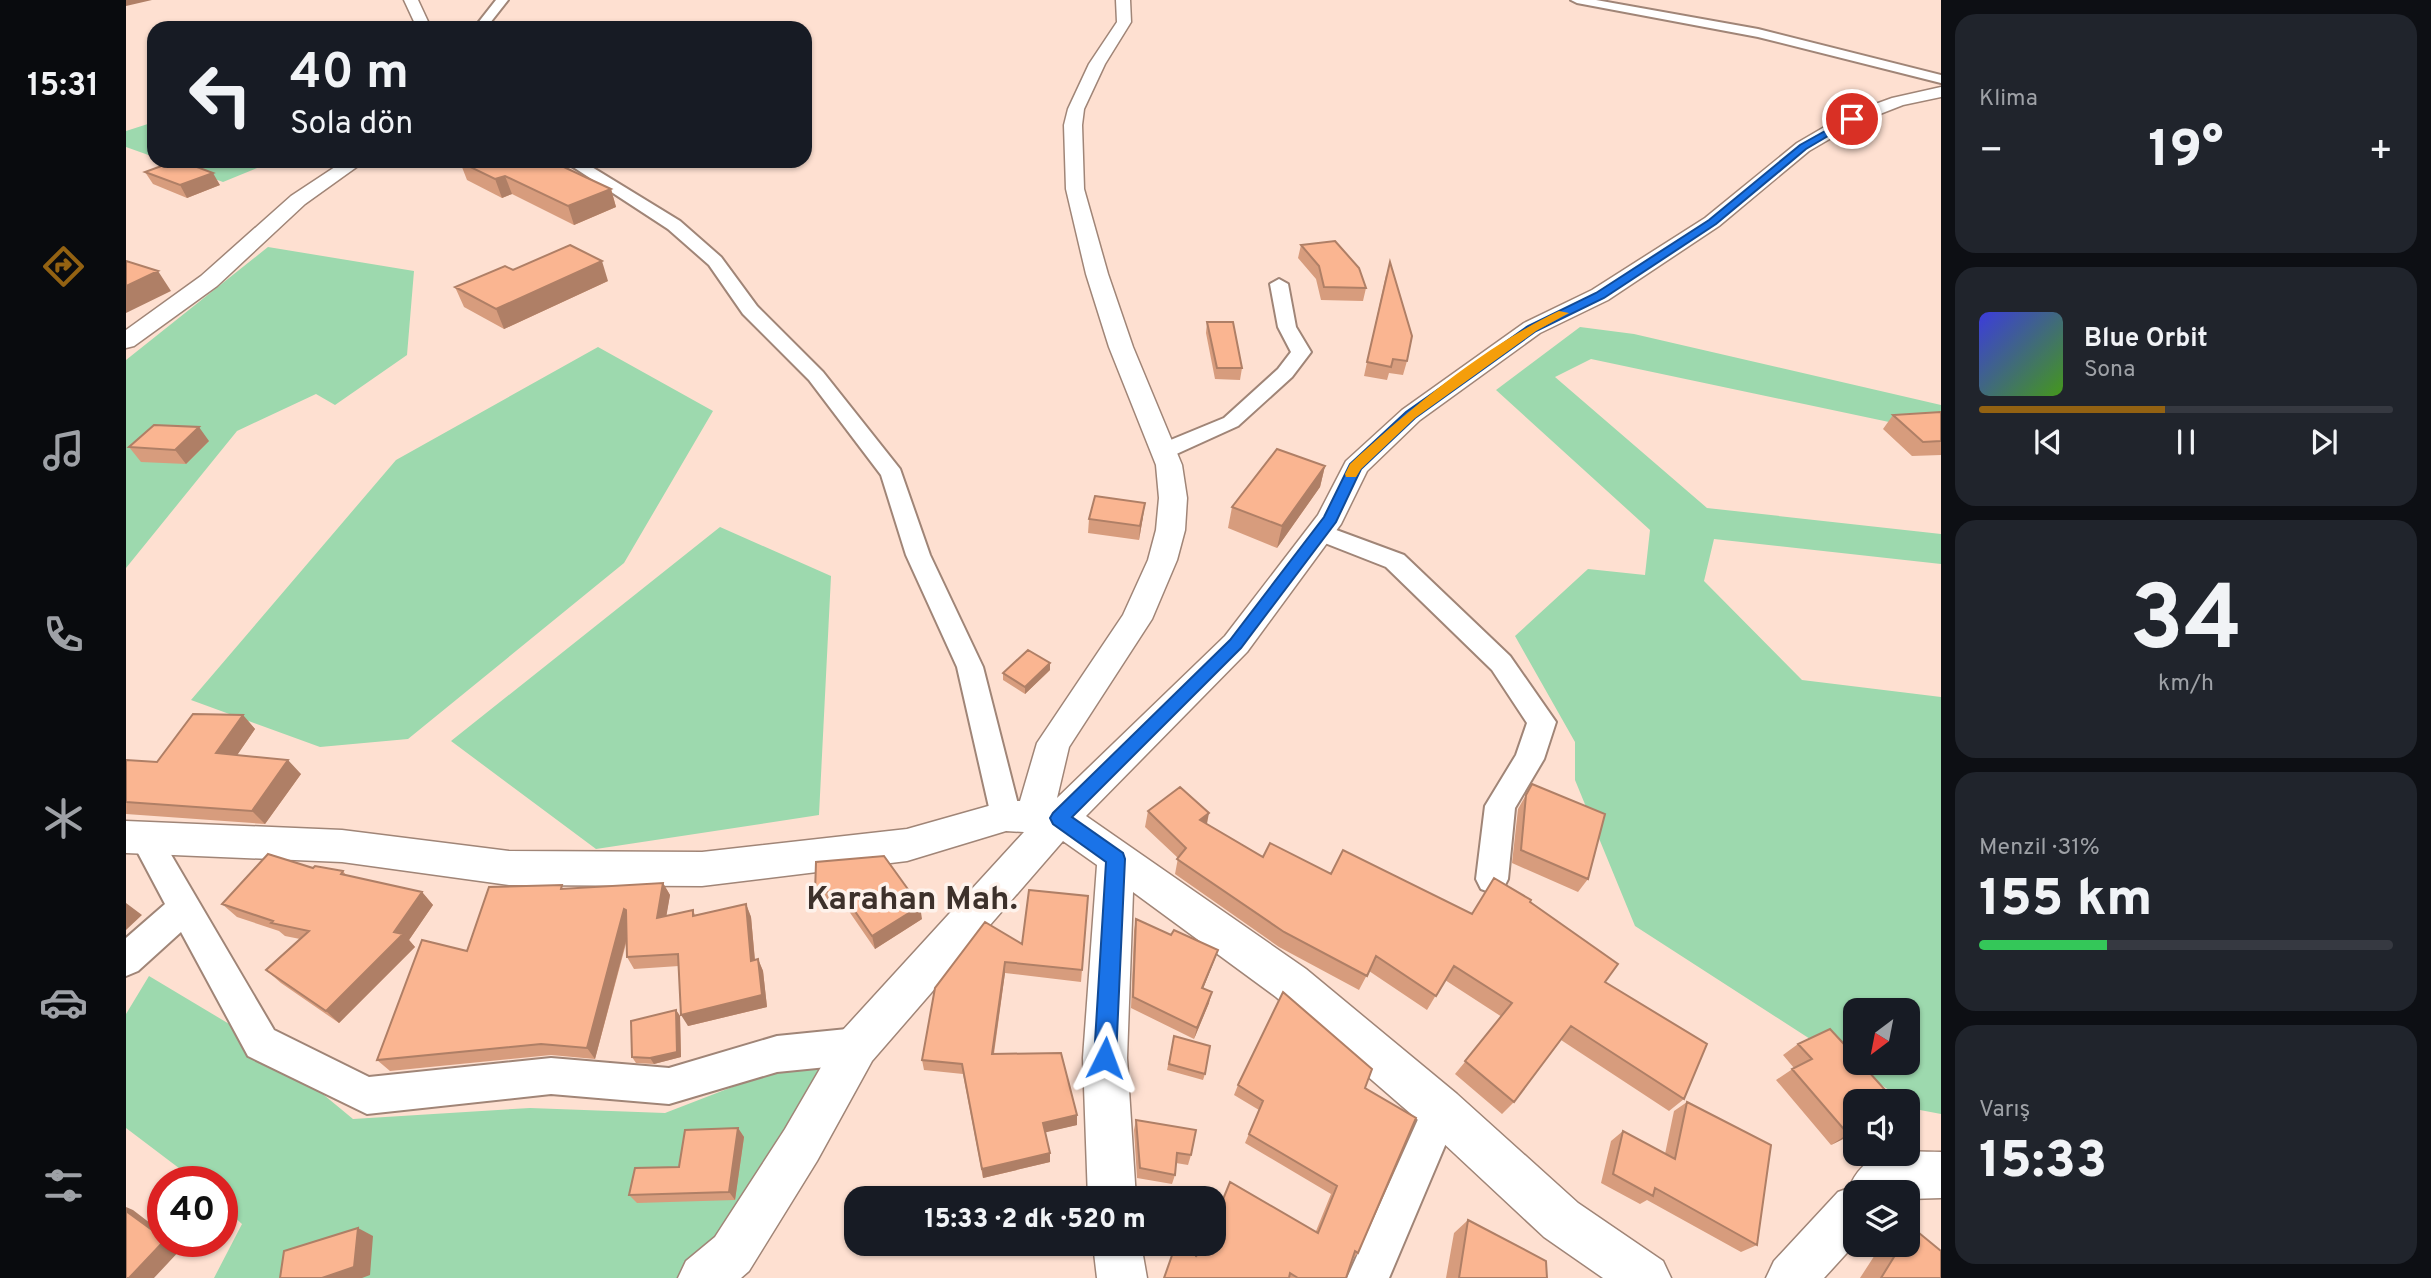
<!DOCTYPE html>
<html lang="tr">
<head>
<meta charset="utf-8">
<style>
  body { margin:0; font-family:Overpass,sans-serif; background:#20242c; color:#f1f3f6; height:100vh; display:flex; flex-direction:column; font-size:26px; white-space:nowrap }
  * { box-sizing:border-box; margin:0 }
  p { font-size:23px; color:#9ea1a6 }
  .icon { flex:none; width:38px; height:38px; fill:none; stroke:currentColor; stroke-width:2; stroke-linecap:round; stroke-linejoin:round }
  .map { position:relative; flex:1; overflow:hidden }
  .drawer { display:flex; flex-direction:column; gap:14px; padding:14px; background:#0d0f14; width:490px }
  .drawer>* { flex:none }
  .hud { position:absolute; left:21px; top:21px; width:665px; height:147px; border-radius:21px; box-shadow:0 2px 5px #0004; background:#171b24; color:#f1f3f6; overflow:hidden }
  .needle { width:46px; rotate:212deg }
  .tools { position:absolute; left:1717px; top:998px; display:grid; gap:14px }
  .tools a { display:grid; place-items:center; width:77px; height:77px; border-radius:14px; background:#171b24; box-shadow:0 2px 5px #0004; font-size:35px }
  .speed { position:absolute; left:21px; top:1166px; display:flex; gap:14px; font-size:35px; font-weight:700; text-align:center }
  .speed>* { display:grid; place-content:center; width:91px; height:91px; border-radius:50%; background:#171b24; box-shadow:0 2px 5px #0004; line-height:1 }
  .speed .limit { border:10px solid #d22; background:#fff; color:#111 }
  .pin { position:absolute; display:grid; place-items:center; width:60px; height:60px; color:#fff; margin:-30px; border:4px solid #fff; border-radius:50%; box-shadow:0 2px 7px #0007 }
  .me { position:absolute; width:77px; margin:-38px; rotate:3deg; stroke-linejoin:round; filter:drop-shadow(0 0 5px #0008) }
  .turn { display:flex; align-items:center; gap:24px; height:147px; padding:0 28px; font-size:32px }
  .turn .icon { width:91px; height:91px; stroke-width:2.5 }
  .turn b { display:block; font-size:49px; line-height:60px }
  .big { font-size:52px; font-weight:800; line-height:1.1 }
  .drawer .tile { flex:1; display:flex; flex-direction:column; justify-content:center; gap:10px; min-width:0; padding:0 24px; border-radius:21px; background:#20242c }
  .drawer .dial { align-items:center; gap:0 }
  .dial b { font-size:91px; line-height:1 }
  .song { display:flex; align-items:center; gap:21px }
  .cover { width:84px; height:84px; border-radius:10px; background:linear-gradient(135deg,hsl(240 70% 55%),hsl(100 70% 35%)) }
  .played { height:7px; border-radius:4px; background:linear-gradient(90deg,#936212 45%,#363941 45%) }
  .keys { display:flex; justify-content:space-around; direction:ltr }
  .heat { display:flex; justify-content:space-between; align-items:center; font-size:38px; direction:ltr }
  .charge { height:10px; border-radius:5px; background:linear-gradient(90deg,#34c759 31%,#363941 0) }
  .trip { position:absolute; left:718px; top:1186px; width:382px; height:70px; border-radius:21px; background:#171b24; box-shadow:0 2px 5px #0004; font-weight:800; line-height:70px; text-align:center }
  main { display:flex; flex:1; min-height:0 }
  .tabs { display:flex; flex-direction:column; width:126px; justify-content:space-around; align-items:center; background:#090b0e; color:#9ea1a6 }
  .tabs .icon { width:49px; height:49px }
  .tabs .active { color:#936212 }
  .tabs b { font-size:32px; color:#f1f3f6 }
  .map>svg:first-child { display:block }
</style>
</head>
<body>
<main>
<nav class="tabs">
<b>15:31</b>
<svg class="icon active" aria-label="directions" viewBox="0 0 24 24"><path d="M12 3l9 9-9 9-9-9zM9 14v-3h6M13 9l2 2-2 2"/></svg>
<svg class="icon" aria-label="music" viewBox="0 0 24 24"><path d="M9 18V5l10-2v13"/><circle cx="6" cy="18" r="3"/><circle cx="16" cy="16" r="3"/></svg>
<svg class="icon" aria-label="phone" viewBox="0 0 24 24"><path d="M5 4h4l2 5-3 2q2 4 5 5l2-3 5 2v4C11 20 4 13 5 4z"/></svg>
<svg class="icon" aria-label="climate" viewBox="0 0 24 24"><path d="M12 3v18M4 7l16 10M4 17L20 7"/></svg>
<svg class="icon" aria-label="car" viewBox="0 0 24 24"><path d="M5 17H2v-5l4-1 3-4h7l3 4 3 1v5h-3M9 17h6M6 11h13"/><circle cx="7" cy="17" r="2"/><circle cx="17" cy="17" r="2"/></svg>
<svg class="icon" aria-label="filters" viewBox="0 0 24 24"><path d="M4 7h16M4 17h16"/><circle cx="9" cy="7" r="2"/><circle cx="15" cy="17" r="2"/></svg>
</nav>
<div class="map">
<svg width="1815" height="1278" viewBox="0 0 1815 1278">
  <rect width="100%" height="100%" fill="#fee0d1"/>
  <path fill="#9dd9ae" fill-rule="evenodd" d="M28 122V157L0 147V131Z
    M39 161H148L97 182Z
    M142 247 288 271 281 355 209 405 190 394 111 431 0 568V360Z
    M1454 327 1508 334 1815 405V433L1465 359 1429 377 1581 508 1815 534V564L1588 539 1578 581 1676 680 1815 697V1114L1794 1110 1509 926 1449 780V742L1389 636 1462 569 1519 575 1524 530 1370 390ZM1729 1010H1782V1062H1729Z
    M472 347 587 411 498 563 282 739 194 747 65 700 270 460Z
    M594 527 705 576 693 815 470 849 325 741Z
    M23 976 135 1043 227 1119 404 1108 539 1113 707 1048 580 1278H88L116 1224 96 1206V1181H70L0 1128V1014Z"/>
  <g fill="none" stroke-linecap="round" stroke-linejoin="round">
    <defs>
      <path id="minor" d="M370 0H382L360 28H348Z
        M1445 0H1470L1632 29 1815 75V83L1632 37 1451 3Z
        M438 161H456L554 221 595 257 631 306 697 372 774 469 804 555 857 667 895 816 891 825 880 829 869 825 865 816 831 667 780 555 755 475 683 380 617 314 583 265 542 229Z
        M1153 279 1162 284 1170 327 1185 352 1166 377 1112 426 1046 456H1030L1027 451 1030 446 1098 418 1152 369 1165 352 1152 327 1144 284Z
        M1194 524 1278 555 1384 656 1430 722 1418 759 1389 808 1382 879 1377 889 1366 893 1355 889 1350 879 1359 806 1390 755 1401 723 1366 670 1260 567 1186 538 1182 532 1186 526Z
        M19 825 30 829 148 1030 243 1077 425 1058 543 1068 651 1036 731 1028 744 1033 749 1046 744 1059 731 1064 651 1072 543 1104 425 1094 241 1114 122 1056 55 932 12 971 0 976V938L39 904 4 838 8 829Z
        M1315 1091 1328 1097 1334 1110 1263 1278H1221L1302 1097Z"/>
      <path id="tertiary" d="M278 0H292L305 28H291Z
        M990 0H1004L1005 22 979 64 958 109 956 125 958 189 982 274 1007 347 1056 465 1061 498 1059 530 1051 560 1026 619 943 747 931 798 1099 636 1192 515 1220 461 1276 410 1398 323 1466 290 1579 218 1671 143 1719 115 1766 98 1815 87V97L1777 105 1731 123 1683 151 1593 226 1482 300 1414 333 1294 420 1241 471 1215 524 1121 652 960 816 1180 969 1331 1094 1452 1203 1537 1261 1545 1278H1477L1418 1237 1299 1126 1150 997 1007 892 1001 1058 1010 1199H962L957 1058 971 865 937 841 746 1061 691 1161 623 1271 615 1278H552L560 1261 589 1237 659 1129 716 1031 898 832 880 831 781 861 576 886 383 885 216 862 0 853V821L216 830 383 851 576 852 781 829 880 801H894L911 743 997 615 1022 560 1030 530 1033 498 1030 465 983 347 960 274 940 189 938 125 942 109 963 64 991 22Z
        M218 161H239L179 204 91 286 8 346 0 348V330L75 276 165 196Z
        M1815 1152V1198L1782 1199V1192H1729V1244L1698 1278H1640L1648 1261 1712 1192 1723 1188C1741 1145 1776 1152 1815 1152Z
        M967 1244H1015L1021 1278H971Z"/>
    </defs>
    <use href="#minor" stroke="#a08577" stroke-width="4"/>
    <use href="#tertiary" stroke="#a08577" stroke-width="3"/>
    <use href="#minor" fill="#fff" fill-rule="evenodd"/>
    <use href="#tertiary" fill="#fff" fill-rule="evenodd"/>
  </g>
  <path fill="#d79c7d" d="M334 162 485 189 490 207 448 225 386 194 376 198 341 180Z
    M19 172 94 185 61 198 27 184Z
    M1175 245 1240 288 1237 301 1195 300 1190 279 1172 258Z
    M387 270 482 281 378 329 338 307 329 287Z
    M1260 275 1281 361 1277 375 1263 373 1261 380 1238 376Z
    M1081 322 1116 368 1114 380 1089 379 1080 333Z
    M1815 412V455L1786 456 1757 429 1767 415Z
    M83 441 60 464 15 462 3 447Z
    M1199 466 1194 487 1151 548 1102 528 1106 507Z
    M1017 517 1013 540 962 533 963 519Z
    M924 670 899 694 877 680V673Z
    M117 715 129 729 111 755 175 774 139 824 0 814V760L31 762Z
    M1406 784 1462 879 1452 892 1386 863 1392 809Z
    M1022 811 1081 824 1137 857 1205 874 1346 914 1404 902 1479 982 1558 1099 1543 1111 1435 1040 1388 1102 1376 1114 1329 1074 1376 1017 1319 980 1301 1010 1243 971 1233 990 1153 947 1049 874 1052 858 1019 827Z
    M690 862 796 919 749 949 718 904 693 906 689 893Z
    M187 868 217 871 220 875 296 892 307 905 283 940 289 947 213 1023 155 983 140 970 174 939 159 936 153 931 111 917 96 904Z
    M537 883 544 895 540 916 567 910 569 915 620 904 625 917 629 960 632 959 637 971 641 1007 562 1026 553 966 508 969 501 957V940L469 1059 425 1055 264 1071 251 1060 341 951 439 889Z
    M962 896 955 982 879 973 868 1054 951 1125 919 1132 924 1162 857 1178 837 1074 798 1070 796 1060 809 988 896 944Z
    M1010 919 1045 935 1092 950 1088 961 1077 988 1083 1003 1068 1039 1005 1008 1008 931Z
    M550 1010 554 1016 555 1057 528 1064 510 1063 506 1057Z
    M1704 1029 1729 1133 1705 1145 1650 1080 1668 1068 1657 1055 1672 1044Z
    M1048 1036 1079 1074 1077 1080 1041 1070Z
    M1112 1085 1239 1088 1232 1253 1226 1260 1220 1278H1038L1070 1256 1190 1231 1205 1194 1119 1143 1133 1110 1108 1095Z
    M1561 1102 1631 1245 1615 1252 1521 1200 1514 1204 1475 1183 1485 1141 1497 1131 1539 1154 1548 1111Z
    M1010 1120 1065 1155 1062 1165 1050 1163 1049 1175 1046 1184 1011 1178 1008 1130Z
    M612 1128 618 1137 609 1200 511 1203 503 1195 553 1167Z
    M1342 1220 1421 1278H1320L1328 1233Z
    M1787 1228 1815 1278H1734L1756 1244H1782V1230Z"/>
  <path fill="#af7f66" d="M0 0H26L0 6Z
    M87 173 94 185 61 198 54 185Z
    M379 176 386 194 376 198 369 179Z
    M485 189 490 207 448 225 442 206Z
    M476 261 482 281 378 329 370 309Z
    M32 271 45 291 0 313V286Z
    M73 427 83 441 60 464 49 450Z
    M1199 466 1194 487 1151 548 1156 526Z
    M1019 503 1017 517 1013 540 1014 526Z
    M924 663V670L899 694V687Z
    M117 715 129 729 103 767 90 753Z
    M162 760 175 774 139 824 126 811Z
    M1083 813 1080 829 1074 820Z
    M537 883 544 895 538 930 531 918Z
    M296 892 307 905 283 940 289 947 213 1023 200 1011 268 932Z
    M0 903 16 915 0 930Z
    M620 904 625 917 630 973 625 961Z
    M794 906 796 919 749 949 746 936Z
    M498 909 505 922 469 1059 461 1048Z
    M1092 950 1088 961 1073 999 1076 988Z
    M632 959 637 971 641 1007 562 1026 555 1015Z
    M879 962V973L866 1064V1054Z
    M1086 992 1083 1003 1068 1039 1071 1028Z
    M550 1010 554 1016 555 1057 528 1064 524 1058Z
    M951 1115V1125L917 1133V1123Z
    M612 1128 618 1137 609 1200 603 1192Z
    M1729 1131V1133L1705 1145 1722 1134Z
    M924 1153V1162L857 1178 856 1169Z
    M0 1207 7 1210 37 1233V1238L0 1211Z
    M232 1228 247 1236 244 1275 236 1278H196Z
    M38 1241H48L57 1247 28 1278H3Z"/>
  <path fill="#fab591" stroke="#af7f66" stroke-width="2" d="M49 161H55L87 173 54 185 19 172Z
    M337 161H425L485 189 442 206 379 176 369 179 334 162Z
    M1209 241 1233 268 1240 288 1198 287 1193 266 1175 245Z
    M444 245 476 261 370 309 329 287 379 266 387 270Z
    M0 261 32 271 0 286Z
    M1264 262 1286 336 1281 361 1267 359 1265 367 1241 362Z
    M1081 322H1107L1116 368H1091Z
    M1815 412V441L1797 442 1767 415Z
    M28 425 73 427 49 450 3 447Z
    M1151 449 1199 466 1156 526 1106 507Z
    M969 496 1019 503 1014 526 963 519Z
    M902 650 924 663 899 687 877 673Z
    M67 714 117 715 90 753 162 760 126 811 0 802V760L31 762Z
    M1406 784 1479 814 1462 879 1395 850 1400 795Z
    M1054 787 1083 813 1074 820 1137 857 1144 843 1205 874 1217 850 1346 914 1368 878 1405 900 1404 902 1492 964 1479 982 1581 1044 1558 1099 1445 1026 1388 1102 1339 1061 1386 1003 1328 966 1310 996 1250 956 1241 976 1158 932 1051 859 1060 848 1022 811Z
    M142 854 187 868 189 866 217 871 215 874 296 892 268 932 277 934 200 1011 140 970 183 931 145 923 147 921 96 904Z
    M758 856 794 906 746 936 715 891 689 893 690 862Z
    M537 883 531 918 567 910V916L620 904 625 961 632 959 636 995 555 1015 552 954 501 957 500 910 498 909 461 1048 415 1044 251 1060 296 940 341 951 363 887 436 885 435 889Z
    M903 890 962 896 956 970 879 962 866 1054 935 1053 951 1115 917 1123 924 1153 856 1169 836 1064 796 1060 809 988 859 922 896 944Z
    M1010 919 1045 935 1048 930 1092 950 1076 988 1086 992 1071 1028 1007 997Z
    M1157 992 1246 1069 1239 1088 1290 1118 1232 1253 1229 1251 1220 1278H1172L1164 1273 1163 1278H1038L1050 1244H1070V1257L1075 1244H1087V1224L1104 1182 1192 1233 1211 1186 1123 1134 1137 1101 1112 1085Z
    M550 1010 551 1052 524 1058 506 1057 505 1021Z
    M1704 1029 1729 1056V1062H1734L1769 1101H1729V1131L1722 1134 1666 1069 1686 1059 1672 1044Z
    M1048 1036 1084 1046 1079 1074 1043 1064Z
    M1561 1102 1645 1145 1631 1245 1529 1188 1527 1196 1487 1174 1497 1131 1549 1159Z
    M1010 1120 1070 1130 1065 1155 1051 1153 1049 1175 1014 1168Z
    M612 1128 603 1192 503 1195 509 1168 553 1167 559 1130Z
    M0 1211 37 1238V1241H38L3 1278H0Z
    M1342 1220 1420 1261 1421 1278H1333Z
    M232 1228 228 1267 196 1278H154L158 1251Z
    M1787 1228 1815 1251V1278H1755L1776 1244H1782V1236Z"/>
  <path fill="#1a73e8" stroke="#114b97" stroke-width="2" d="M1726 116 1729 120 1680 149 1590 224 1478 298 1410 331 1289 418 1235 469 1210 522 1115 648 946 817 997 853 999 859 990 1058 987 1066 979 1069 971 1066 968 1058 980 862 927 824 924 818 927 813 1104 640 1198 517 1224 464 1280 412 1402 326 1470 293 1583 220 1674 145Z"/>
  <path fill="#f59e0b" d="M1433 311 1443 313 1410 331 1289 418 1235 469 1230 477H1220L1219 474 1224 464C1286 407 1357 347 1433 311Z"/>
  <g text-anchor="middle" stroke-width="7" stroke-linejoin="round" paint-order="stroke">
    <g font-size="33" font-weight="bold" fill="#3d312b" stroke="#fef2eb">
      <text x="786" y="909">Karahan Mah.</text>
    </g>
  </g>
</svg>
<div class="tools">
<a><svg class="needle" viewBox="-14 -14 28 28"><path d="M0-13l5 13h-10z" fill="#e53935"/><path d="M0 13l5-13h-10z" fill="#9ea1a6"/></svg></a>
<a><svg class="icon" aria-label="sound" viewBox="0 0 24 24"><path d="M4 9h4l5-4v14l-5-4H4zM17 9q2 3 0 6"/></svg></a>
<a><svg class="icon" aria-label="layers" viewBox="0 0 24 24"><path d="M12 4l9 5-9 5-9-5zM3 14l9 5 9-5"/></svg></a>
</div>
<div class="speed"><div class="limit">40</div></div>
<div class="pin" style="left:1726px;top:119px;background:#d93025"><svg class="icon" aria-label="arrive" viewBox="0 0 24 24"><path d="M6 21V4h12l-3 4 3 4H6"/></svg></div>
<svg class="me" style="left:979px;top:1058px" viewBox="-20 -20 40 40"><path d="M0-17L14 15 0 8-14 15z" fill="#1a73e8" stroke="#fff" stroke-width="4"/></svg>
<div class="trip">15:33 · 2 dk · 520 m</div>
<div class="hud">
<div class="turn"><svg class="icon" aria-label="left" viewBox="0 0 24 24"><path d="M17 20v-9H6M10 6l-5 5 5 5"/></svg><div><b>40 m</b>Sola dön</div></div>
</div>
</div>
<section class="drawer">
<div class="tile"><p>Klima</p>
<div class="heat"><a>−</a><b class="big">19°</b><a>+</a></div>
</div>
<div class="tile">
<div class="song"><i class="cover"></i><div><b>Blue Orbit</b><p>Sona</p></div></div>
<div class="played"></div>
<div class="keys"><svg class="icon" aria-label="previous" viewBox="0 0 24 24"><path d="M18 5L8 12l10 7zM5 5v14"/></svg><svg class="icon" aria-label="pause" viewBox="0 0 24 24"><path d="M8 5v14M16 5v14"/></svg><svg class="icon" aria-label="next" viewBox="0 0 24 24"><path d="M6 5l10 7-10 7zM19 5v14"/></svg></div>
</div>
<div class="tile dial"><b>34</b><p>km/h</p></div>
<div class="tile"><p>Menzil · 31%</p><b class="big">155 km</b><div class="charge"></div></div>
<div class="tile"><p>Varış</p><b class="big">15:33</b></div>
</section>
</main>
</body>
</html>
